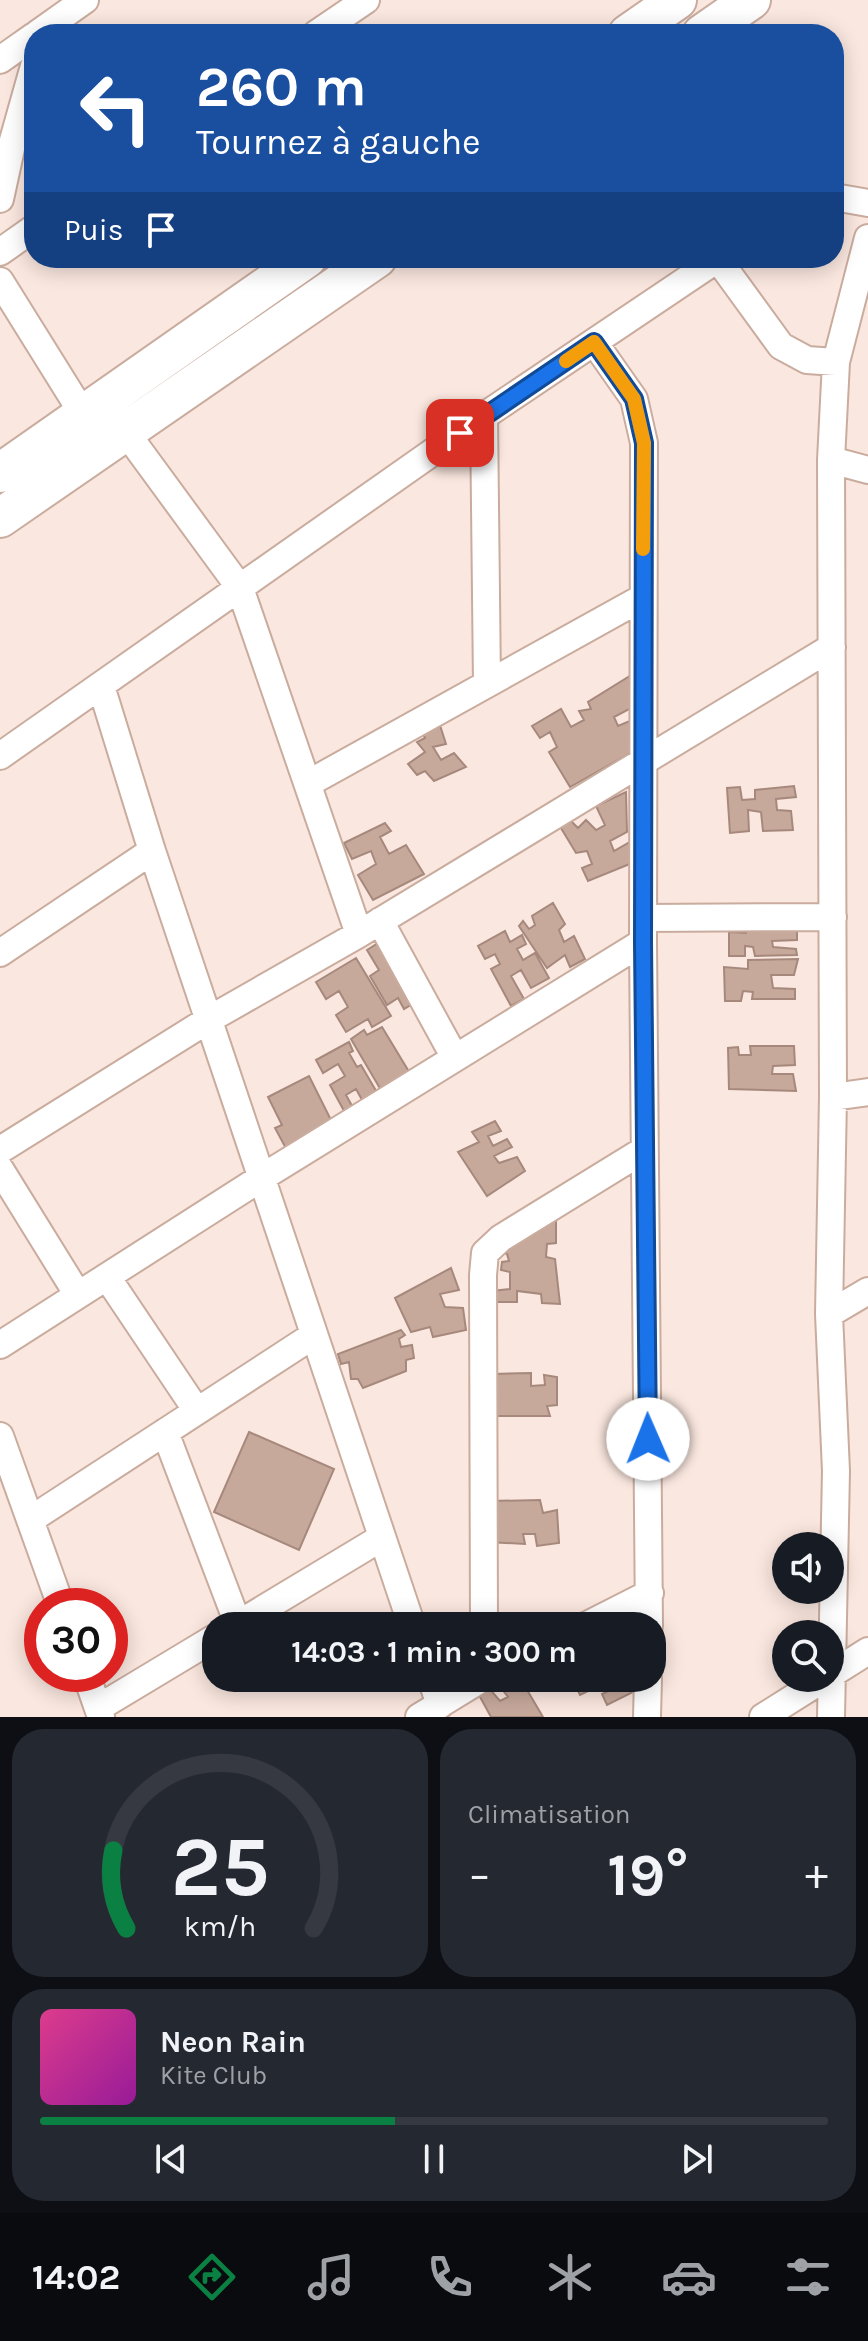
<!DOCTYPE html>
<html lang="fr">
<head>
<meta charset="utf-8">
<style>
  body { margin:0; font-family:Karla,sans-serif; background:#242831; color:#f1f3f6; height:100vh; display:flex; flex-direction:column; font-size:30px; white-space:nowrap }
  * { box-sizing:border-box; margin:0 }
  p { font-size:26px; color:#9ea1a6 }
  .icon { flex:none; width:44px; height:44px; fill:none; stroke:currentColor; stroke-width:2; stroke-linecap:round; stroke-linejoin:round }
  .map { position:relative; height:1717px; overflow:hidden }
  .drawer { display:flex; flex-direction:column; gap:12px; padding:12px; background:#0d0f14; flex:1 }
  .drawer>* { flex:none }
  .top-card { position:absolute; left:24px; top:24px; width:820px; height:244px; border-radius:32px; box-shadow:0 4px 20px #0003; background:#1a4fa0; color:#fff; overflow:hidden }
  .buttons { position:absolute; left:772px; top:1532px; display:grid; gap:16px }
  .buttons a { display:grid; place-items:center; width:72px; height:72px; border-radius:50%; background:#171b24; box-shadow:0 4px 20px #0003; font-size:40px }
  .speed { position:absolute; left:24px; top:1588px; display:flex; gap:16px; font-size:40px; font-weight:700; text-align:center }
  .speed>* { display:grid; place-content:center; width:104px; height:104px; border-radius:50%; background:#171b24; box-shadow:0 4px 20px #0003; line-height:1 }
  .speed .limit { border:12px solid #d22; background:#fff; color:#111 }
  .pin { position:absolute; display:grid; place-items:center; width:68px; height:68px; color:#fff; margin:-34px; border-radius:16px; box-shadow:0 4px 12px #0006 }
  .me { position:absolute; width:88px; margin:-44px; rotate:359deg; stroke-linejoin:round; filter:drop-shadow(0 0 6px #0008) }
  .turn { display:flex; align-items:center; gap:28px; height:168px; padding:0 40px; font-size:36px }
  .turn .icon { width:104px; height:104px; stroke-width:2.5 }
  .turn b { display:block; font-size:56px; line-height:68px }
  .then { display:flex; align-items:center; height:76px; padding:0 40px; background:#0003; gap:16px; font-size:30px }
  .big { font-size:60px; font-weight:700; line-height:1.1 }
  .drawer .tile { flex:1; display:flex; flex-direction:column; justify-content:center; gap:12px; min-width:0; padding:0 28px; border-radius:32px; background:#242831 }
  .drawer .dial { align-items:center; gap:0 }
  .dial svg { height:208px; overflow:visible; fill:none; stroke:#363941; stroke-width:7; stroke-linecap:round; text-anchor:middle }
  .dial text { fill:#f1f3f6; stroke:none }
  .song { display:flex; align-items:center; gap:24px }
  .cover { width:96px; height:96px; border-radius:12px; background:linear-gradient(135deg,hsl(330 70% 55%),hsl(300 70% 35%)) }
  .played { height:8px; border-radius:4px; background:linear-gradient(90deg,#0b8043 45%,#363941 45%) }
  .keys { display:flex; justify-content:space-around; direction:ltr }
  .heat { display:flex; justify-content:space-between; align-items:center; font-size:44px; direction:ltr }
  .drawer .tiles { flex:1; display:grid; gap:12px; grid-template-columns:1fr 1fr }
  .tile:last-child { grid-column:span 2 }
  .trip { position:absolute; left:202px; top:1612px; width:464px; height:80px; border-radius:32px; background:#171b24; box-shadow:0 4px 20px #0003; font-weight:700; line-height:80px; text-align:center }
  .tab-bar { display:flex; height:128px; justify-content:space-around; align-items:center; background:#090b0e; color:#9ea1a6 }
  .tab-bar .icon { width:56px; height:56px }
  .tab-bar .active { color:#0b8043 }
  .tab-bar b { font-size:36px; color:#f1f3f6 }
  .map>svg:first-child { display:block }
</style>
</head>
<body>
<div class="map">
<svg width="868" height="1717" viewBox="0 0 868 1717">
  <rect width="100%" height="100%" fill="#fae7df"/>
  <path fill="#c7a99c" stroke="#a6897c" stroke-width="2" d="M633 674 635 706 614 717 618 726 637 718 638 749 570 787 549 752 557 747 550 732 540 738 532 726 561 709 571 727 584 720 579 711 591 709 588 702Z
    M438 719 446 744 433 747 441 760 454 753 466 767 434 781 425 771 417 775 408 764 425 752 417 742 425 738 420 726Z
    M794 786 796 797 776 799 777 810 791 811 793 830 763 831 761 812 748 810 749 831 730 833 727 788 740 787 742 800 755 799V790Z
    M626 792 627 832 610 841 614 851 630 842 632 863 588 881 582 868 592 864 587 851 576 853 561 828 569 819 578 828 586 820 596 830 605 825 596 806Z
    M385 823 391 831 380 837 389 854 406 845 424 874 373 900 358 875 376 864 371 851 352 859 344 843Z
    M553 903 565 924 559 930 564 942 574 936 585 959 570 967 565 955 547 968 519 926 523 921 529 929 535 925 532 916Z
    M746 918H797V940L772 941 773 947 796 949 797 955 755 956 753 947 745 946V956H729V932L746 933Z
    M505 931 510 942 522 935 526 944 517 949 523 960 535 953 549 978 531 988 521 970 511 976 524 999 511 1006 491 969 500 964 495 954 485 959 478 946Z
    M383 940 419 1000 404 1009 398 998 387 1005 370 976 379 970 367 950Z
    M356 958 391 1016 372 1027 368 1019 346 1032 336 1015 348 1007 339 991 326 999 316 982Z
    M798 959 794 975H771L773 988 795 989V999H752L753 992 743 991 741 1001H725L724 967 748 969V960Z
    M382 1027 414 1080 385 1097 351 1039 364 1030 367 1035Z
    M349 1042 353 1051 349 1053 357 1067 361 1065 382 1101 367 1109 356 1089 346 1095 357 1115 349 1120 330 1085 345 1076 338 1064 323 1073 316 1060Z
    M750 1046H794L795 1065 773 1066 772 1074H793L796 1091 729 1089 728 1048 738 1047 739 1055H751Z
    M309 1076 336 1130 289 1154 275 1128 282 1125 268 1097Z
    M495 1121 501 1131 488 1136 493 1146 507 1139 512 1147 494 1156 499 1163 517 1157 525 1171 487 1196 458 1152 479 1142 472 1132Z
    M556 1214V1243L547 1244 546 1257 555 1259 560 1304 542 1303 541 1294 517 1291V1302H490L492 1291 510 1289V1272L501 1270 502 1262 509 1261 507 1254 496 1249Z
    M451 1268 459 1290 440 1294 445 1307 463 1308 466 1330 433 1337 430 1327 411 1332 395 1298Z
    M401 1330 405 1335 399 1339 401 1347 412 1345 414 1358 406 1360V1371L363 1388 358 1379H351L349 1362 341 1364 338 1354Z
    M531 1373V1386L545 1385 544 1375 557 1377V1405L547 1406 550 1416H493V1374Z
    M249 1432 334 1469 299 1550 214 1512Z
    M540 1500 543 1513 557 1510 559 1543 537 1546 535 1534H523L525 1544 488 1542 489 1501Z
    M511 1678H520L543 1717H491L479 1695 489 1688 500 1701 508 1697 498 1684Z
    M572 1678H637L639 1689 607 1705 602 1694 613 1689 609 1681 580 1695Z"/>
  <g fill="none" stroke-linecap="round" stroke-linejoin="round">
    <defs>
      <path id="street" d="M37 34 85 0
        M316 34 366 0
        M0 60 34 36
        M834 197 868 203
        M0 199 12 144 34 66
        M0 252 34 228
        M717 258 781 346 807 360 836 362
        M0 281 83 414
        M594 342 634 399 644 443 643 942 649 1626
        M484 416 487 684
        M125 431 240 588 359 934
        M831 460 868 470
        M101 686 152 851 412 1626
        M0 756 484 416 719 258
        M309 783 642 598
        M643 918 833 917
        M380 921 455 1058
        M0 953 152 851
        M833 1097 868 1092
        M0 1150 208 1020 359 934 832 647
        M0 1169 78 1295
        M107 1277 197 1411
        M829 1314 868 1291
        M0 1345 261 1178 643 942
        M165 1432 238 1624
        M0 1436 61 1606
        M30 1520 314 1335
        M235 1626 381 1538
        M484 1626 483 1275 485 1253 501 1238 644 1150
        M585 1626 650 1593
        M86 1674 101 1717
        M830 1675 868 1651
        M431 1678 440 1705
        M98 1708 216 1637
        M419 1717 483 1678
        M647 1717 648 1678
        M763 1717 825 1678
        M831 1717 836 1471 829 1314 833 1097 831 460 836 362 868 238"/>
      <path id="secondary" d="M628 34 677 0
        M702 34 751 0
        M0 473 307 258
        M0 518 377 258"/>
    </defs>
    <use href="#street" stroke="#caac9e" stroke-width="30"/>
    <use href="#secondary" stroke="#caac9e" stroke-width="42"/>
    <use href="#street" stroke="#fff" stroke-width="26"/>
    <use href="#secondary" stroke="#fff" stroke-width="38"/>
  </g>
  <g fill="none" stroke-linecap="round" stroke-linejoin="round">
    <defs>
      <path id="route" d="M460 433 594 342 634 399 644 443 643 942 648 1439"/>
    </defs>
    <use href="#route" stroke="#114b97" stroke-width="20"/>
    <use href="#route" stroke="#1a73e8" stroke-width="14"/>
    <path stroke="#f59e0b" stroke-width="14" d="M566 361 594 342 634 399 644 443 643 549"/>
  </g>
</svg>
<div class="buttons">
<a><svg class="icon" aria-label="sound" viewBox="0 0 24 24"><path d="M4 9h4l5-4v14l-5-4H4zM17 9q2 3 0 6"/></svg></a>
<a><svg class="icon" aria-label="search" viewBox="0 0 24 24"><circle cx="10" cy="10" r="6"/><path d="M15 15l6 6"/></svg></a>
</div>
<div class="speed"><div class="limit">30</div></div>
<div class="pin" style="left:460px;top:433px;background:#d93025"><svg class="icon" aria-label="arrive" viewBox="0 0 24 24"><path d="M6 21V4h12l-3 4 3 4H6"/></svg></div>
<svg class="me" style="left:648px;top:1439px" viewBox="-20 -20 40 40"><circle r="19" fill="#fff"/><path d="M0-13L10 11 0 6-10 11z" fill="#1a73e8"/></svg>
<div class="trip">14:03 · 1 min · 300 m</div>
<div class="top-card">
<div class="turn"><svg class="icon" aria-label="left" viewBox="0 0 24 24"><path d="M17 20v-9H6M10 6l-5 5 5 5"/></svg><div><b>260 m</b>Tournez à gauche</div></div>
<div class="then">Puis<svg class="icon" aria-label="arrive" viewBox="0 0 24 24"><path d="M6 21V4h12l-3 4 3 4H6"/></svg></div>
</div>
</div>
<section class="drawer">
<div class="tiles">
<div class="tile dial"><svg viewBox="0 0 100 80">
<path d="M14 69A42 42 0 1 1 86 69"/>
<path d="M14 69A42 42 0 0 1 9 39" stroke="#0b8043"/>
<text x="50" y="56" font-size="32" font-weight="700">25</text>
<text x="50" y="72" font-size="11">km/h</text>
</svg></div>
<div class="tile"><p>Climatisation</p>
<div class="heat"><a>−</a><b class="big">19°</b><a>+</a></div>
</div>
<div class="tile">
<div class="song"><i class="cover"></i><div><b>Neon Rain</b><p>Kite Club</p></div></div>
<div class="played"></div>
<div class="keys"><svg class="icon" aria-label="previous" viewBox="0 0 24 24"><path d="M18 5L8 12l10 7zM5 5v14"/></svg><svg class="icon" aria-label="pause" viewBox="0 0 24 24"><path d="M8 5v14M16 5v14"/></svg><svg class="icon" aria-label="next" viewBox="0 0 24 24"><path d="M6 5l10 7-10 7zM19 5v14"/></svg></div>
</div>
</div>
</section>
<nav class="tab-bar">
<b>14:02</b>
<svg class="icon active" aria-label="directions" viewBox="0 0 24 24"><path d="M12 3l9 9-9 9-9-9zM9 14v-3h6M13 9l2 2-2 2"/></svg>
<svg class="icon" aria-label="music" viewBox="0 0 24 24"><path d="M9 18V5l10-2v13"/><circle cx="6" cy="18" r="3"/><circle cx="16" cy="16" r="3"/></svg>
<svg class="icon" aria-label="phone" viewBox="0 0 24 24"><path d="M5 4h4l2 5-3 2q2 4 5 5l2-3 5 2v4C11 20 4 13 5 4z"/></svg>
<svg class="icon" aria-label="climate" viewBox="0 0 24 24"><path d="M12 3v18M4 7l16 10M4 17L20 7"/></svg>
<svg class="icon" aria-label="car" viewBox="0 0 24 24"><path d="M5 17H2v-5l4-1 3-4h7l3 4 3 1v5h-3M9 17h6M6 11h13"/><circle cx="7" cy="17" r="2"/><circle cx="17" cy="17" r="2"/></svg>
<svg class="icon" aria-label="filters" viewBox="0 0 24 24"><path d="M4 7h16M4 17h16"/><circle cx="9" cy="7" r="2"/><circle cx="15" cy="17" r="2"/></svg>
</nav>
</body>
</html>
